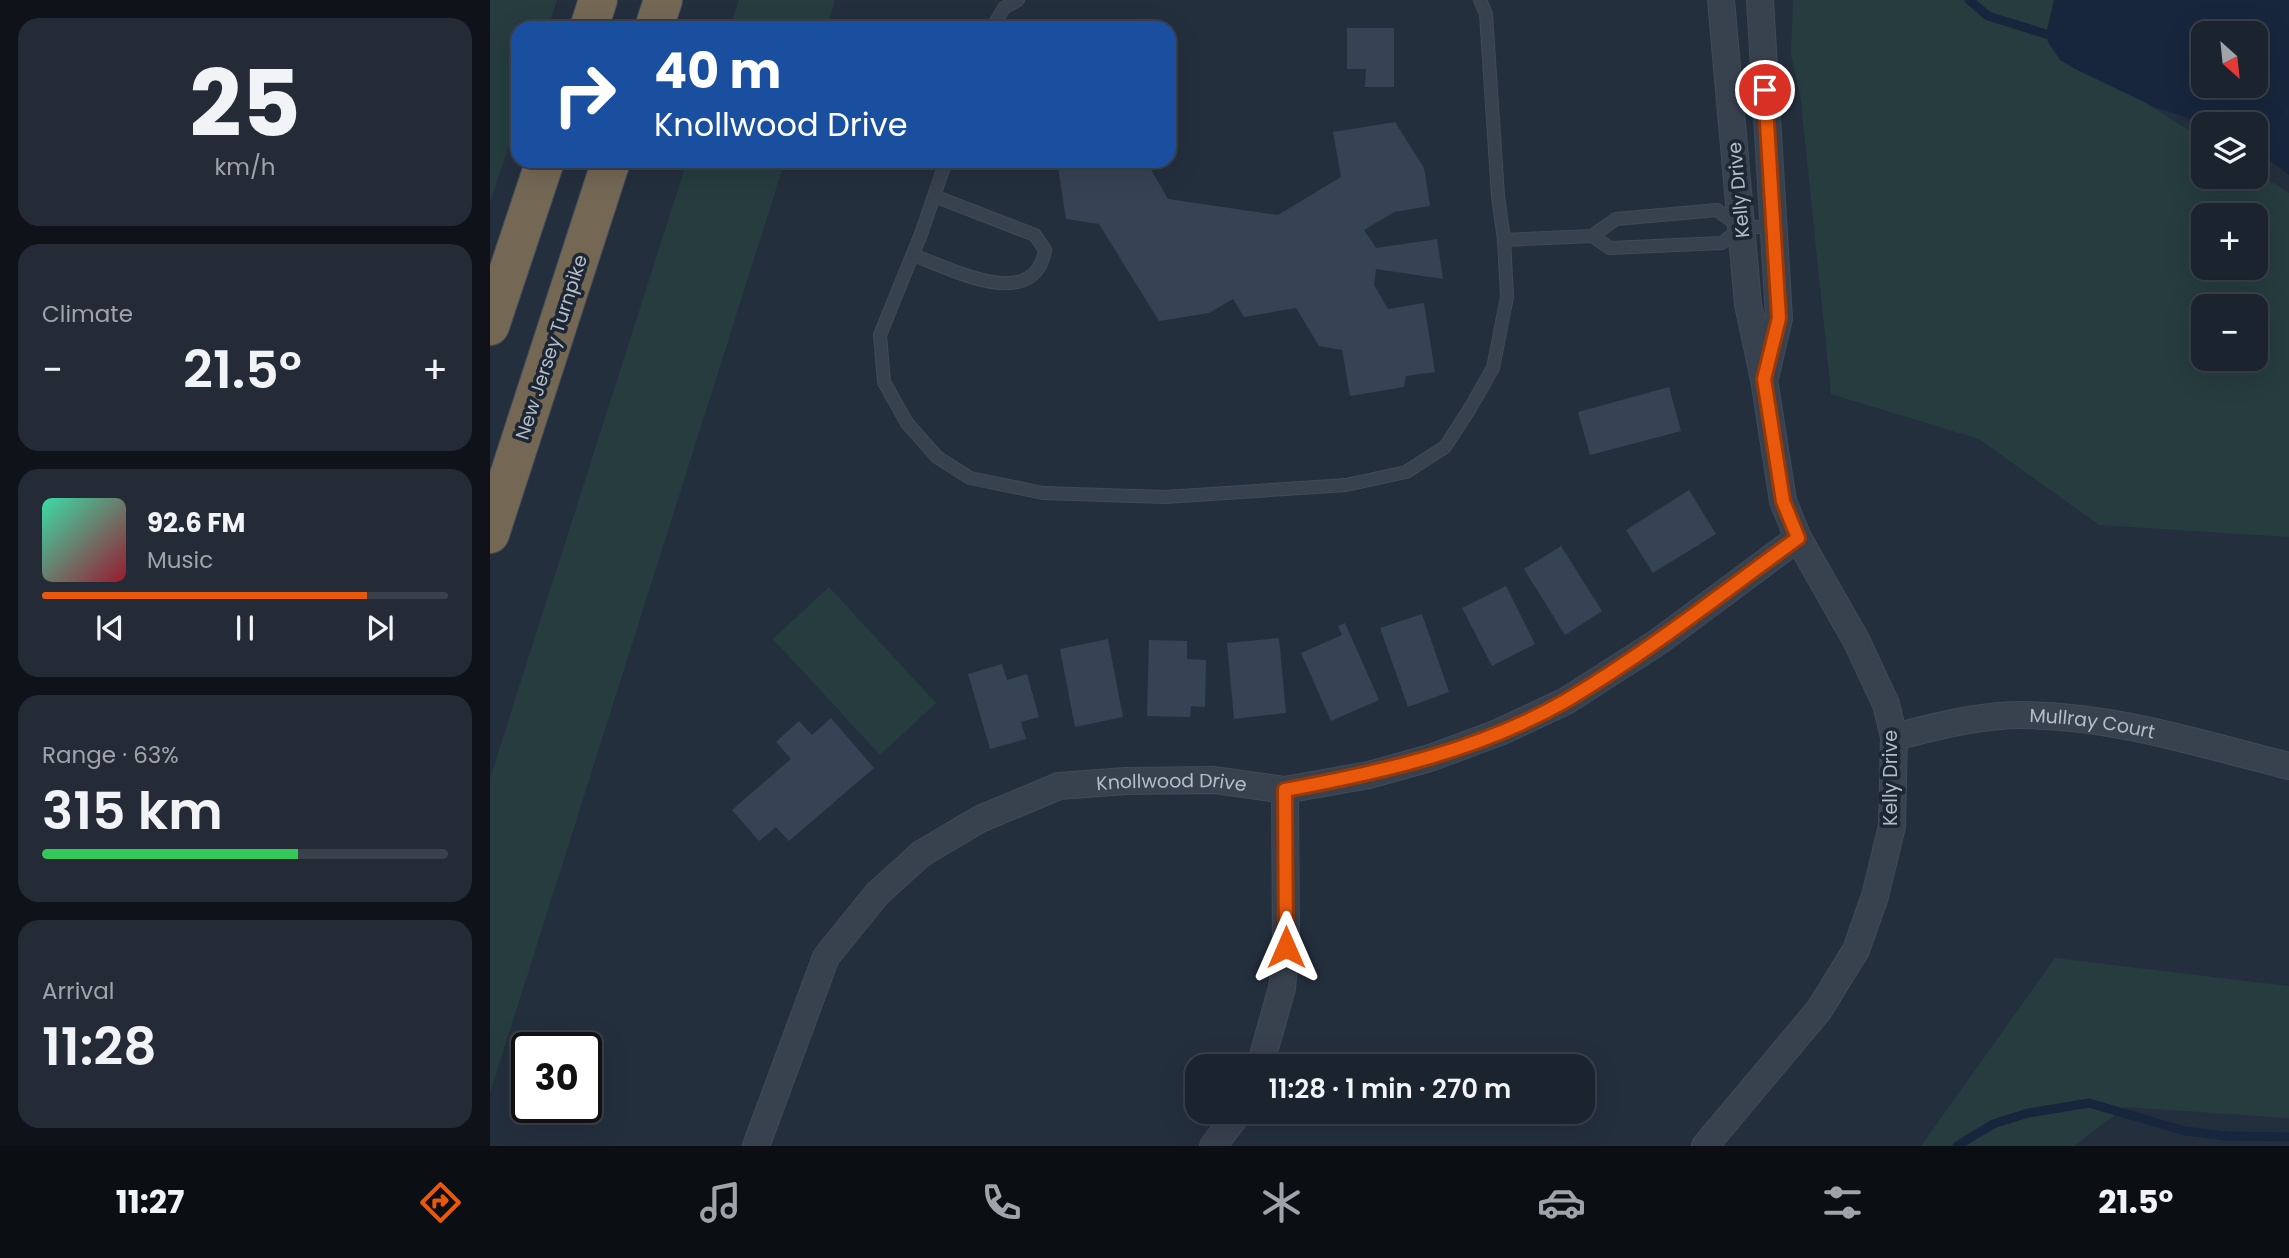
<!DOCTYPE html>
<html lang="en">
<head>
<meta charset="utf-8">
<style>
  body { margin:0; font-family:Poppins,sans-serif; background:#242b36; color:#f1f3f6; height:100vh; display:flex; flex-direction:column; font-size:26px; white-space:nowrap }
  * { box-sizing:border-box; margin:0 }
  p { font-size:23px; color:#a0a4aa }
  .icon { flex:none; width:38px; height:38px; fill:none; stroke:currentColor; stroke-width:2; stroke-linecap:round; stroke-linejoin:round }
  .map { position:relative; flex:1; overflow:hidden }
  .panel { display:flex; flex-direction:column; gap:18px; padding:18px; background:#0f1319; width:490px }
  .panel>* { flex:none }
  .guide { position:absolute; left:21px; top:21px; width:665px; height:147px; border-radius:21px; box-shadow:0 7px 28px #0002,0 0 0 2px #39404a; background:#1a4fa0; color:#fff; overflow:hidden }
  .needle { width:46px; rotate:153deg }
  .buttons { position:absolute; left:1701px; top:21px; display:grid; gap:14px }
  .buttons a { display:grid; place-items:center; width:77px; height:77px; border-radius:14px; background:#1b232e; box-shadow:0 7px 28px #0002,0 0 0 2px #39404a; font-size:35px }
  .speed { position:absolute; left:21px; top:1032px; display:flex; gap:14px; font-size:35px; font-weight:700; text-align:center }
  .speed>* { display:grid; place-content:center; width:91px; height:91px; border-radius:50%; background:#1b232e; box-shadow:0 7px 28px #0002,0 0 0 2px #39404a; line-height:1 }
  .speed .limit { border:4px solid #111; border-radius:10px; background:#fff; color:#111 }
  .pin { position:absolute; display:grid; place-items:center; width:60px; height:60px; color:#fff; margin:-30px; border:4px solid #fff; border-radius:50%; box-shadow:0 2px 7px #0007 }
  .me { position:absolute; width:77px; margin:-38px; rotate:0deg; stroke-linejoin:round; filter:drop-shadow(0 0 5px #0008) }
  .turn { display:flex; align-items:center; gap:24px; height:147px; padding:0 28px; font-size:32px }
  .turn .icon { width:91px; height:91px; stroke-width:2.5 }
  .turn b { display:block; font-size:49px; line-height:60px }
  .big { font-size:52px; font-weight:600; line-height:1.1 }
  .panel .tile { flex:1; display:flex; flex-direction:column; justify-content:center; gap:10px; min-width:0; padding:0 24px; border-radius:21px; background:#242b36 }
  .panel .dial { align-items:center; gap:0 }
  .dial b { font-size:91px; line-height:1 }
  .song { display:flex; align-items:center; gap:21px }
  .cover { width:84px; height:84px; border-radius:10px; background:linear-gradient(135deg,hsl(160 70% 55%),hsl(350 70% 35%)) }
  .played { height:7px; border-radius:4px; background:linear-gradient(90deg,#ea580c 80%,#39404a 80%) }
  .keys { display:flex; justify-content:space-around; direction:ltr }
  .heat { display:flex; justify-content:space-between; align-items:center; font-size:38px; direction:ltr }
  .charge { height:10px; border-radius:5px; background:linear-gradient(90deg,#34c759 63%,#39404a 0) }
  .trip { position:absolute; left:695px; top:1054px; width:410px; height:70px; border-radius:21px; background:#1b232e; box-shadow:0 7px 28px #0002,0 0 0 2px #39404a; font-weight:600; line-height:70px; text-align:center }
  .menu { display:flex; height:112px; justify-content:space-around; align-items:center; background:#0b0e12; color:#a0a4aa }
  .menu .icon { width:49px; height:49px }
  .menu .current { color:#ea580c }
  .menu b { font-size:32px; color:#f1f3f6 }
  main { display:flex; flex:1; min-height:0 }
  .map>svg:first-child { display:block }
</style>
</head>
<body>
<main>
<section class="panel">
<div class="tile dial"><b>25</b><p>km/h</p></div>
<div class="tile"><p>Climate</p>
<div class="heat"><a>−</a><b class="big">21.5°</b><a>+</a></div>
</div>
<div class="tile">
<div class="song"><i class="cover"></i><div><b>92.6 FM</b><p>Music</p></div></div>
<div class="played"></div>
<div class="keys"><svg class="icon" aria-label="previous" viewBox="0 0 24 24"><path d="M18 5L8 12l10 7zM5 5v14"/></svg><svg class="icon" aria-label="pause" viewBox="0 0 24 24"><path d="M8 5v14M16 5v14"/></svg><svg class="icon" aria-label="next" viewBox="0 0 24 24"><path d="M6 5l10 7-10 7zM19 5v14"/></svg></div>
</div>
<div class="tile"><p>Range · 63%</p><b class="big">315 km</b><div class="charge"></div></div>
<div class="tile"><p>Arrival</p><b class="big">11:28</b></div>
</section>
<div class="map">
<svg width="1799" height="1146" viewBox="0 0 1799 1146">
  <rect width="100%" height="100%" fill="#242f3e"/>
  <path fill="#263c3f" fill-rule="evenodd" d="M0 0H67L58 28H28V118L0 202Z
    M249 0H345L337 28H240Z
    M1303 0H1567L1558 42 1713 139V177H1766V172L1799 193V537L1609 525 1489 439 1341 394 1311 102 1301 54ZM1713 215H1766V268H1713ZM1713 306H1766V359H1713Z
    M197 161H295L0 1093V778Z
    M339 587 446 703 390 755 283 639Z
    M1565 958 1799 986V1118L1635 1107 1584 1146H1431Z"/>
  <path fill="#17263c" fill-rule="evenodd" d="M1564 0H1799V175L1766 150V124H1717L1667 108 1585 69 1570 60 1558 42 1556 34ZM1713 33H1766V86H1713Z"/>
  <g fill="none" stroke-linecap="round" stroke-linejoin="round">
    <path stroke="#17263c" stroke-width="9" d="M1479 0 1498 16 1556 34 1566 33
      M1467 1146 1503 1124 1538 1113 1599 1103 1695 1131 1737 1136 1799 1137"/>
  </g>
  <path fill="#364354" d="M857 28H904V87H875L876 69H857Z
    M905 122 934 168 940 206 904 212 874 230 886 248 947 239 953 279 886 269 884 285 898 309 934 303 945 372 916 376 914 387 860 396 852 350 829 346 806 308 754 317 743 299 719 313 669 321 609 224 576 219 567 161H656L678 199 788 215 851 177 843 132Z
    M1179 387 1191 431 1100 455 1088 412Z
    M1199 490 1226 534 1163 573 1136 530Z
    M1071 546 1112 611 1075 635 1034 569Z
    M1016 586 1045 644 1002 666 972 608Z
    M932 614 959 692 918 707 890 628Z
    M855 623 889 700 841 721 811 653 852 635 848 626Z
    M789 638 796 713 744 719 737 643Z
    M618 639 633 717 585 727 570 649Z
    M659 640 697 641V659L716 660 715 707 701 706 700 717 657 716Z
    M512 664 517 680 537 674 549 717 531 722 536 739 500 749 478 674Z
    M341 718 384 768 299 841 286 827 269 841 242 810 301 759 286 742 309 721 322 735Z"/>
  <g fill="none" stroke-linecap="round" stroke-linejoin="round">
    <defs>
      <path id="lane" d="M990 0 996 14 1008 196 1014 240 1102 236
        M502 28 514 8 528 0
        M456 161 431 234 390 335 394 382 417 423 447 457 480 478 553 493 675 497 856 485 916 472 955 447 979 410 1003 368 1017 297 1014 240
        M1250 227 1227 210 1126 219 1102 236 1120 248 1232 243 1251 228 1284 226
        M423 255C460 268 544 314 555 250L545 235 444 196"/>
      <g id="street">
        <path d="M1270 0 1289 318 1276 374"/>
        <path id="s1" d="M1404 737C1445 727 1488 715 1531 715 1622 715 1711 744 1799 766"/>
        <path d="M770 1066 792 988 796 947 795 790"/>
        <path id="s2" d="M266 1146 336 957 387 894 431 854 490 819 569 786 636 781 724 780 795 790 879 775 940 758 1010 732 1076 701 1168 642 1308 538"/>
        <path d="M723 1146 750 1111"/>
        <path d="M1215 1146 1329 1010 1366 950 1385 896 1402 826 1404 737 1396 704 1366 640 1308 538 1293 501 1274 379 1258 304 1231 0"/>
      </g>
      <path id="highway" d="M99 28 108 0
        M164 28 173 0
        M0 326 55 161
        M0 534 121 161"/>
    </defs>
    <use href="#lane" stroke="#414a57" stroke-width="14"/>
    <use href="#street" stroke="#414a57" stroke-width="28"/>
    <use href="#highway" stroke="#434c59" stroke-width="40"/>
    <use href="#lane" stroke="#38414e" stroke-width="12"/>
    <use href="#street" stroke="#38414e" stroke-width="26"/>
    <use href="#highway" stroke="#746855" stroke-width="38"/>
  </g>
  <g fill="none" stroke-linecap="round" stroke-linejoin="round">
    <defs>
      <path id="route" d="M796 947 795 790C892 772 991 750 1077 700 1158 652 1232 593 1308 538L1293 501 1274 379 1289 318 1275 90"/>
    </defs>
    <use href="#route" stroke="#983908" stroke-width="18"/>
    <use href="#route" stroke="#ea580c" stroke-width="12"/>
  </g>
  <g text-anchor="middle" stroke-width="7" stroke-linejoin="round" paint-order="stroke">
    <g font-size="19" fill="#b4bcc9" stroke="#1d2633">
      <text transform="translate(1248 190) rotate(-95)" y="7">Kelly Drive</text>
      <text transform="translate(61 347) rotate(-72)" y="7">New Jersey Turnpike</text>
      <text dy="7" stroke="none"><textPath href="#s1" startOffset="201">Mullray Court</textPath></text>
      <text transform="translate(1400 778) rotate(-90)" y="7">Kelly Drive</text>
      <text dy="7" stroke="none"><textPath href="#s2" startOffset="609">Knollwood Drive</textPath></text>
    </g>
  </g>
</svg>
<div class="buttons">
<a><svg class="needle" viewBox="-14 -14 28 28"><path d="M0-13l5 13h-10z" fill="#e53935"/><path d="M0 13l5-13h-10z" fill="#a0a4aa"/></svg></a>
<a><svg class="icon" aria-label="layers" viewBox="0 0 24 24"><path d="M12 4l9 5-9 5-9-5zM3 14l9 5 9-5"/></svg></a>
<a>+</a>
<a>−</a>
</div>
<div class="speed"><div class="limit">30</div></div>
<div class="pin" style="left:1275px;top:90px;background:#d93025"><svg class="icon" aria-label="arrive" viewBox="0 0 24 24"><path d="M6 21V4h12l-3 4 3 4H6"/></svg></div>
<svg class="me" style="left:796px;top:947px" viewBox="-20 -20 40 40"><path d="M0-17L14 15 0 8-14 15z" fill="#ea580c" stroke="#fff" stroke-width="4"/></svg>
<div class="trip">11:28 · 1 min · 270 m</div>
<div class="guide">
<div class="turn"><svg class="icon" aria-label="right" viewBox="0 0 24 24"><path d="M7 20v-9h11M14 6l5 5-5 5"/></svg><div><b>40 m</b>Knollwood Drive</div></div>
</div>
</div>
</main>
<nav class="menu">
<b>11:27</b>
<svg class="icon current" aria-label="directions" viewBox="0 0 24 24"><path d="M12 3l9 9-9 9-9-9zM9 14v-3h6M13 9l2 2-2 2"/></svg>
<svg class="icon" aria-label="music" viewBox="0 0 24 24"><path d="M9 18V5l10-2v13"/><circle cx="6" cy="18" r="3"/><circle cx="16" cy="16" r="3"/></svg>
<svg class="icon" aria-label="phone" viewBox="0 0 24 24"><path d="M5 4h4l2 5-3 2q2 4 5 5l2-3 5 2v4C11 20 4 13 5 4z"/></svg>
<svg class="icon" aria-label="climate" viewBox="0 0 24 24"><path d="M12 3v18M4 7l16 10M4 17L20 7"/></svg>
<svg class="icon" aria-label="car" viewBox="0 0 24 24"><path d="M5 17H2v-5l4-1 3-4h7l3 4 3 1v5h-3M9 17h6M6 11h13"/><circle cx="7" cy="17" r="2"/><circle cx="17" cy="17" r="2"/></svg>
<svg class="icon" aria-label="filters" viewBox="0 0 24 24"><path d="M4 7h16M4 17h16"/><circle cx="9" cy="7" r="2"/><circle cx="15" cy="17" r="2"/></svg>
<b>21.5°</b>
</nav>
</body>
</html>
